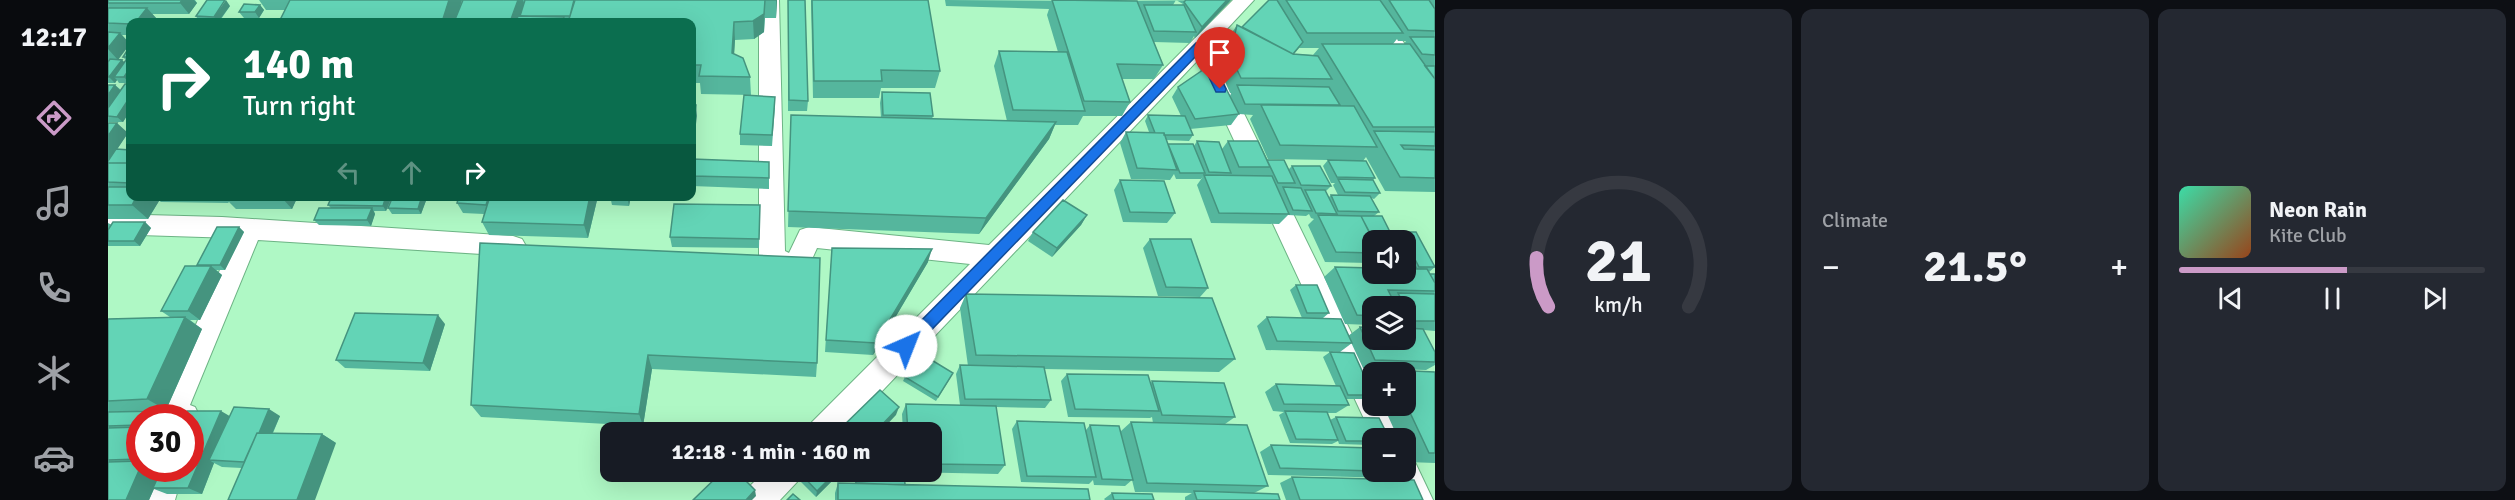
<!DOCTYPE html>
<html lang="en">
<head>
<meta charset="utf-8">
<style>
  body { margin:0; font-family:Signika,sans-serif; background:#242831; color:#f1f3f6; height:100vh; display:flex; flex-direction:column; font-size:22px; white-space:nowrap }
  * { box-sizing:border-box; margin:0 }
  p { font-size:20px; color:#9ea1a6 }
  .icon { flex:none; width:33px; height:33px; fill:none; stroke:currentColor; stroke-width:2; stroke-linecap:round; stroke-linejoin:round }
  .map { position:relative; flex:1; overflow:hidden }
  .details { display:flex; flex-direction:column; gap:9px; padding:9px; background:#0d0f14; width:1080px }
  .details>* { flex:none }
  .hud { position:absolute; left:18px; top:18px; width:570px; height:183px; border-radius:12px; box-shadow:0 6px 24px #0002; background:#0b6e4f; color:#fff; overflow:hidden }
  .buttons { position:absolute; left:1254px; top:230px; display:grid; gap:12px }
  .buttons a { display:grid; place-items:center; width:54px; height:54px; border-radius:12px; background:#171b24; box-shadow:0 6px 24px #0002; font-size:30px }
  .speed { position:absolute; left:18px; top:404px; display:flex; gap:12px; font-size:30px; font-weight:700; text-align:center }
  .speed>* { display:grid; place-content:center; width:78px; height:78px; border-radius:50%; background:#171b24; box-shadow:0 6px 24px #0002; line-height:1 }
  .speed .limit { border:9px solid #d22; background:#fff; color:#111 }
  .pin { position:absolute; display:grid; place-items:center; width:51px; height:51px; color:#fff; margin:-62px -26px; border-radius:50% 50% 50% 0; rotate:-45deg; box-shadow:0 0 6px #0007 }
  .pin .icon { rotate:45deg }
  .me { position:absolute; width:66px; margin:-33px; rotate:44deg; stroke-linejoin:round; filter:drop-shadow(0 0 4px #0008) }
  .turn { display:flex; align-items:center; gap:21px; height:126px; padding:0 18px; font-size:27px }
  .turn .icon { width:78px; height:78px; stroke-width:2.5 }
  .turn b { display:block; font-size:42px; line-height:51px }
  .lanes { display:flex; align-items:center; height:57px; padding:0 18px; background:#0003; justify-content:center; gap:30px; direction:ltr }
  .lanes .off { opacity:.35 }
  .big { font-size:45px; font-weight:700; line-height:1.1 }
  .details .tile { flex:1; display:flex; flex-direction:column; justify-content:center; gap:9px; min-width:0; padding:0 21px; border-radius:12px; background:#242831 }
  .details .dial { align-items:center; gap:0 }
  .dial svg { height:156px; overflow:visible; fill:none; stroke:#363941; stroke-width:7; stroke-linecap:round; text-anchor:middle }
  .dial text { fill:#f1f3f6; stroke:none }
  .song { display:flex; align-items:center; gap:18px }
  .cover { width:72px; height:72px; border-radius:9px; background:linear-gradient(135deg,hsl(160 70% 55%),hsl(20 70% 35%)) }
  .played { height:6px; border-radius:3px; background:linear-gradient(90deg,#cb9ac7 55%,#363941 55%) }
  .keys { display:flex; justify-content:space-around; direction:ltr }
  .heat { display:flex; justify-content:space-between; align-items:center; font-size:33px; direction:ltr }
  .details .tiles { flex:1; display:grid; gap:9px; grid-template-columns:repeat(3,1fr) }
  .trip { position:absolute; left:492px; top:422px; width:342px; height:60px; border-radius:12px; background:#171b24; box-shadow:0 6px 24px #0002; font-weight:700; line-height:60px; text-align:center }
  main { display:flex; flex:1; min-height:0 }
  .dock { display:flex; flex-direction:column; width:108px; justify-content:space-around; align-items:center; background:#090b0e; color:#9ea1a6 }
  .dock .icon { width:42px; height:42px }
  .dock .on { color:#cb9ac7 }
  .dock b { font-size:27px; color:#f1f3f6 }
  .map>svg:first-child { display:block }
</style>
</head>
<body>
<main>
<nav class="dock">
<b>12:17</b>
<svg class="icon on" aria-label="directions" viewBox="0 0 24 24"><path d="M12 3l9 9-9 9-9-9zM9 14v-3h6M13 9l2 2-2 2"/></svg>
<svg class="icon" aria-label="music" viewBox="0 0 24 24"><path d="M9 18V5l10-2v13"/><circle cx="6" cy="18" r="3"/><circle cx="16" cy="16" r="3"/></svg>
<svg class="icon" aria-label="phone" viewBox="0 0 24 24"><path d="M5 4h4l2 5-3 2q2 4 5 5l2-3 5 2v4C11 20 4 13 5 4z"/></svg>
<svg class="icon" aria-label="climate" viewBox="0 0 24 24"><path d="M12 3v18M4 7l16 10M4 17L20 7"/></svg>
<svg class="icon" aria-label="car" viewBox="0 0 24 24"><path d="M5 17H2v-5l4-1 3-4h7l3 4 3 1v5h-3M9 17h6M6 11h13"/><circle cx="7" cy="17" r="2"/><circle cx="17" cy="17" r="2"/></svg>
</nav>
<div class="map">
<svg width="1327" height="500" viewBox="0 0 1327 500">
  <rect width="100%" height="100%" fill="#aff8c5"/>
  <g fill="none" stroke-linecap="round" stroke-linejoin="round">
    <defs>
      <path id="minor" d="M651 0H671L677 251 681 253 692 230 701 227 881 245 1125 0H1146L1103 46 1264 375V405H1279L1295 438H1265L1089 61 735 432H700L704 422 862 264 709 248 697 275 688 278 655 265 651 257Z
        M1245 0H1265L1327 86V111L1319 109Z
        M0 214 114 217 405 236 414 239 418 246 414 253 405 256 150 240 82 405 87 407 92 417 87 427 82 429V417H53L50 411 126 238 0 234Z
        M1298 457 1306 460 1325 500H1293L1280 471H1298Z
        M46 468H76L67 500H35Z
        M657 471H693L689 482 672 500H634L639 489Z"/>
    </defs>
    <use href="#minor" stroke="#6db485" stroke-width="2"/>
    <use href="#minor" fill="#fff" fill-rule="evenodd"/>
  </g>
  <path fill="#55b69d" fill-rule="evenodd" d="M0 0H88H87L89 3 81 14H44L49 19 22 22V35H14L22 44 10 59 14 60 16 62 18 60 15 57 22 46V81L21 83H11L9 80 7 83H0Z
    M151 0H354L352 8 355 0H669L668 18H657L656 32 646 39 627 40 626 54 642 77 643 95 593 94 592 83H584V22H171L177 10H158Z
    M680 0 700 101 699 111H680Z
    M703 0 832 71 827 88H773L771 98H705Z
    M837 0 1000 1 1123 0 1087 38 1086 36 1082 43 1046 42 1055 65 1046 79H1014L1022 102 1014 116H975L970 125H947L941 139 871 234 680 227 683 115 773 118 772 103 774 92 825 116 824 119 899 121 886 66 891 51 950 52 939 15 941 9 838 6ZM1068 0 1075 4 1074 5H1065Z
    M1161 0H1327V192L1277 191 1258 157 1255 161 1267 178 1265 180 1272 193 1266 199 1263 198 1271 212 1266 216 1284 236 1280 240H1264V263L1263 261 1261 263 1217 262 1200 225 1206 219 1203 218 1201 214 1198 216 1180 215 1171 224 1103 223 1089 185 1096 175 1093 179H1068L1066 174 1062 180 1023 179 1012 143 1018 132H1041L1037 121 1040 115 1073 116 1064 97 1070 87 1122 96 1123 93H1122L1112 70 1119 40 1129 25 1134 27ZM1289 39 1290 41H1298L1296 44H1285ZM1191 48H1211L1205 55 1186 54ZM1131 114 1145 115 1142 119 1160 159 1220 160 1215 166 1223 183H1227L1225 185 1230 195H1223L1220 198 1217 192 1223 186 1184 166 1180 170 1159 161 1120 141 1114 149 1089 141 1086 146 1060 145 1058 140 1081 141 1085 135 1082 129 1123 125Z
    M152 5 156 10 151 18H136L131 12Z
    M122 6 111 22H47L90 20 88 16Z
    M22 84V111L15 122H0V85H7L13 90Z
    M667 107 664 146 632 145V134Z
    M0 123 20 133 9 149 22 150V196H190L184 209H128L121 202 120 203 53 202 47 197H46L51 201 40 219H0Z
    M584 159 661 162V189L584 186Z
    M1012 180 1067 213 1059 223 1015 222 1006 190Z
    M285 196H318L319 198 313 214H284L280 208Z
    M351 196H490L480 238 381 235 374 222 376 214 355 213 349 203Z
    M502 196H523L521 206 504 205Z
    M284 197 278 211H266L267 214 263 226 211 225 206 220 223 208 220 205Z
    M652 205 651 248 564 247 562 237Z
    M979 215 973 225 944 257 920 241 925 232Z
    M37 222 43 228 32 246H0V223L4 225Z
    M131 227 136 232 117 270H108L114 275 92 320H82L94 329 58 410 0 412V319L62 317 53 311 90 266 89 265Z
    M1292 232 1327 266V267L1321 272 1322 274H1327V331L1316 330 1327 362V365L1318 370 1255 368 1241 338 1244 343 1232 352 1158 350 1149 326 1159 317 1240 336 1252 327 1298 339V306H1264V325L1237 324 1216 277 1227 267 1298 273V240H1287L1286 237Z
    M1042 239 1100 288 1092 297 1050 296 1035 248Z
    M372 243 709 363 708 377 544 369 535 426 373 417 363 405Z
    M724 248 820 262 765 355 717 352Z
    M1188 285 1221 313 1215 318H1194L1182 290Z
    M858 294 1127 359 1111 372 936 369 943 400 937 408 888 407 897 465 890 474 799 472V471H824V432H795L794 414 798 404 852 405 848 374 852 365 860 366 852 308Z
    M337 324 322 371 237 368 228 360Z
    M1222 352 1264 393V396L1259 399H1238L1241 405 1228 413H1219L1222 420 1228 417 1264 438V445L1231 444 1230 441 1224 444 1182 443 1171 415 1176 412 1165 411 1157 392 1168 384 1228 386 1215 357Z
    M1282 370 1327 372V463L1300 462 1298 455V438H1290L1275 405H1298V372H1279Z
    M959 374 1043 383 1044 381 1127 417 1117 424 1045 423 1044 417 1042 418 960 417 953 381Z
    M797 377H843L828 401 795 381Z
    M0 412 60 414 59 417H32V468H49L53 470 122 417 172 416 165 433 214 434 228 443 134 468 114 467 106 463 94 494H59L46 489 41 500H0Z
    M909 421 978 430 982 425 1013 431 1023 422 1160 486 1146 493 1172 500H1077V497L1084 493 1027 492 1024 480 1017 486 986 485 985 480 981 484 913 482 904 429Z
    M1163 445 1305 472 1290 478 1160 475 1152 452Z
    M690 471H734L708 497 689 478Z
    M746 471H796L797 485 982 500H727V493L730 483H747Z
    M1184 477 1315 500H1178L1172 483Z
    M1004 493 1046 500H997L996 499Z"/>
  <path fill="#45947f" d="M74 0H86L89 3 81 14 72 3Z
    M118 0 122 6 110 22 106 17Z
    M341 0H354L347 22H336L335 19Z
    M410 0H415L417 7 412 22H402Z
    M657 0 656 32 646 39 645 21Z
    M668 0H669L668 18Z
    M1119 0H1123L1087 38 1094 27Z
    M152 5 156 10 151 18 147 12Z
    M39 8 49 19 46 22H28Z
    M626 22 627 40 625 71 624 53Z
    M12 33 22 44 10 60 0 49V48Z
    M14 60 19 65 6 77 9 80 7 83 1 77Z
    M22 68V81L21 83 16 77Z
    M7 85 13 91 0 109V95Z
    M22 97V107H21L22 109V111L15 122 9 117Z
    M588 105 589 116 584 156V136Z
    M948 122 941 139 871 234 878 218Z
    M9 123 20 133 0 163V136Z
    M29 196H46L51 201 40 219 24 205Z
    M177 196H190L184 209 175 199Z
    M278 196H284L278 211 275 206Z
    M314 196H318L319 198 313 214 310 209Z
    M482 196H490L480 238 476 225Z
    M519 196H523L521 206Z
    M264 208 267 214 263 226 259 220Z
    M979 215 973 225 944 257 949 248Z
    M37 222 43 228 32 246 26 241Z
    M131 227 136 232 117 270 112 265Z
    M824 249 820 262 765 355 768 343Z
    M103 266 114 275 92 320 80 311Z
    M330 315 337 324 322 371 315 363Z
    M77 317 94 329 58 410 39 399Z
    M540 355 544 369 535 426 531 414Z
    M791 407 788 415 772 432H767Z
    M161 409 172 416 149 468 138 462Z
    M53 411 60 414 59 417H50Z
    M113 411 125 418 101 460 106 463 94 494 80 488Z
    M214 434 228 443 207 500H189Z
    M32 468H49L54 470 41 500H18Z
    M729 471H734L708 497 709 491Z
    M647 490 648 496 644 500H638Z"/>
  <path fill="#63d4b6" stroke="#45947f" stroke-width="1.5" d="M0 0H74L72 3H0Z
    M99 0H117L106 17 88 16Z
    M182 0H341L335 19 223 22H171Z
    M355 0H410L402 22H346Z
    M417 0H466L462 16H412Z
    M467 0H668H657L656 14 645 21 626 22 624 53 635 58 642 77 591 76 593 65H584V22H460Z
    M680 0H697L700 101 681 100Z
    M704 0H820L832 71 773 70 774 81H706Z
    M944 0 1029 1 1055 65 1009 64 1022 102 976 101Z
    M1078 0H1119L1094 27 1076 2Z
    M1161 0H1169L1195 42 1185 54 1134 27Z
    M1178 0H1272L1295 33H1199Z
    M1281 0H1321L1327 9V31L1300 30Z
    M136 4 152 5 147 12H131Z
    M1036 5H1076L1088 32 1046 31Z
    M0 8H39L28 22H22V24L0 23Z
    M410 16 456 17 454 22H408Z
    M49 19 92 20 90 22H47Z
    M112 21H134L133 22H111Z
    M1129 25 1185 54 1210 56 1224 79 1133 78 1122 55Z
    M0 32 12 33 0 48Z
    M1302 37H1327V55L1314 54Z
    M1214 44H1302L1327 79V127H1265Z
    M22 46V57H15Z
    M891 51 959 52 977 111 905 110Z
    M2 59 14 60 1 77H0V62Z
    M18 60H22V68L16 77H6Z
    M1105 63 1131 114 1087 119 1070 87Z
    M1317 66H1327V79Z
    M17 84H22V97L9 117 0 116V108Z
    M0 85H7L0 95Z
    M1129 85 1221 87 1232 105 1137 104Z
    M774 92 822 93 825 116 775 115Z
    M636 95 667 97 664 135 632 134Z
    M584 105H588L584 136Z
    M1153 105 1246 106 1269 147 1172 145Z
    M683 115 948 122 878 218 680 211Z
    M1040 115 1077 116 1085 135H1056V133H1047Z
    M0 123H9L0 136Z
    M1266 131 1327 132V146L1293 145 1296 149 1327 150V178L1292 177Z
    M1018 132 1056 133 1069 170 1029 168Z
    M1089 141 1111 142 1123 173 1101 172Z
    M1120 141H1150L1162 167H1131Z
    M1060 144H1085L1097 173H1072Z
    M8 149 22 150V163H0V161Z
    M584 159 661 162V178L584 176Z
    M1159 160H1176L1187 183H1170Z
    M1220 160 1258 161 1267 178 1229 177Z
    M0 163H22V183L0 182Z
    M1184 166H1212L1223 186 1193 185Z
    M1096 175 1164 176 1181 214 1111 213Z
    M1230 179 1265 180 1272 193 1237 192Z
    M1012 180 1056 181 1067 213 1022 212Z
    M0 187H22V196H29L24 205H0Z
    M1175 187 1193 188 1204 211 1185 210Z
    M1197 190H1217L1229 214 1208 213Z
    M1223 195 1262 196 1271 212 1230 211Z
    M119 196H177L175 199H118Z
    M224 196H278L275 206 220 205Z
    M285 196H314L310 209 280 208Z
    M351 196H381L378 205 349 203Z
    M382 196H482L476 225 374 222Z
    M955 200 979 215 949 248 925 232Z
    M566 204 652 205 651 239 562 237Z
    M211 208H264L259 220H206Z
    M1210 215 1253 216 1265 240H1264V253L1228 252Z
    M1253 216H1274L1284 236 1263 235Z
    M5 222H37L26 241H0V230Z
    M109 227H131L112 265H89Z
    M1292 232H1308L1327 267H1311L1298 242V240H1297Z
    M1042 239H1083L1100 288 1058 287Z
    M372 243 712 258 709 363 540 355 531 414 363 405Z
    M724 248 824 249 768 343 718 340Z
    M1298 254H1301L1309 269H1298Z
    M77 266H103L80 311H53Z
    M1227 267 1264 268V273H1298V269H1319L1327 283V291L1280 290 1288 306H1264V316L1249 315Z
    M1322 274H1327V283Z
    M1188 285H1209L1221 313H1199Z
    M1290 293 1327 294V321H1305Z
    M858 294 1104 298 1127 359 868 355Z
    M247 313 330 315 315 363 228 360Z
    M77 317 39 399 0 401V319Z
    M1159 317 1233 319 1244 343 1169 341Z
    M1252 327 1264 328V339H1298V328L1315 329 1327 352V362L1267 360Z
    M1222 352 1246 353 1264 393V395H1240Z
    M812 353 845 373 830 397 797 377Z
    M852 365 936 367 943 400 857 399Z
    M1282 370 1327 372V453H1321L1298 404V372H1282Z
    M959 374 1040 375 1051 411 967 409Z
    M1044 381 1116 383 1127 417 1054 415Z
    M1168 384 1232 386 1241 405 1176 404Z
    M772 390 791 407 767 432H729Z
    M798 404 888 406 897 465 824 464V432H800Z
    M126 407 161 409 151 433H149L136 462 101 460Z
    M53 411 50 417H32V425L0 426V412Z
    M79 411H113L80 488H45L54 468H82V417H77Z
    M1177 411 1219 412 1230 440 1188 439Z
    M1228 417 1271 418 1281 438H1264V441H1238Z
    M909 421 976 423 988 477 919 476Z
    M1023 422 1139 425 1160 486 1039 483Z
    M777 425 786 432H770Z
    M982 425 1011 426 1025 480 994 479Z
    M32 427V459L0 460V428Z
    M149 433 214 434 189 500H120Z
    M1163 445 1264 448V471L1172 468Z
    M1298 455 1305 472 1273 471H1298Z
    M32 461V468L18 500H0V462Z
    M615 471H628L647 490 638 500H585Z
    M690 471H729L709 491Z
    M748 471H796L797 485 748 483Z
    M1184 477 1306 480 1315 500H1192Z
    M730 483 980 489 982 500H730Z
    M1086 491 1170 494 1172 500H1089Z
    M1004 493 1044 494 1046 500H1006Z
    M685 494 692 500H679Z"/>
  <path fill="#1a73e8" stroke="#114b97" stroke-width="1.5" d="M1092 42 1097 45 1118 89 1117 92H1108L1090 54 803 351 798 353 793 351 791 346 793 341 1088 43Z"/>
</svg>
<div class="buttons">
<a><svg class="icon" aria-label="sound" viewBox="0 0 24 24"><path d="M4 9h4l5-4v14l-5-4H4zM17 9q2 3 0 6"/></svg></a>
<a><svg class="icon" aria-label="layers" viewBox="0 0 24 24"><path d="M12 4l9 5-9 5-9-5zM3 14l9 5 9-5"/></svg></a>
<a>+</a>
<a>−</a>
</div>
<div class="speed"><div class="limit">30</div></div>
<div class="pin" style="left:1112px;top:89px;background:#d93025"><svg class="icon" aria-label="arrive" viewBox="0 0 24 24"><path d="M6 21V4h12l-3 4 3 4H6"/></svg></div>
<svg class="me" style="left:798px;top:346px" viewBox="-20 -20 40 40"><circle r="19" fill="#fff"/><path d="M0-13L10 11 0 6-10 11z" fill="#1a73e8"/></svg>
<div class="trip">12:18 · 1 min · 160 m</div>
<div class="hud">
<div class="turn"><svg class="icon" aria-label="right" viewBox="0 0 24 24"><path d="M7 20v-9h11M14 6l5 5-5 5"/></svg><div><b>140 m</b>Turn right</div></div>
<div class="lanes"><svg class="icon off" aria-label="left" viewBox="0 0 24 24"><path d="M17 20v-9H6M10 6l-5 5 5 5"/></svg><svg class="icon off" aria-label="ahead" viewBox="0 0 24 24"><path d="M12 20V5M6 11l6-6 6 6"/></svg><svg class="icon" aria-label="right" viewBox="0 0 24 24"><path d="M7 20v-9h11M14 6l5 5-5 5"/></svg></div>
</div>
</div>
<section class="details">
<div class="tiles">
<div class="tile dial"><svg viewBox="0 0 100 80">
<path d="M14 69A42 42 0 1 1 86 69"/>
<path d="M14 69A42 42 0 0 1 8 44" stroke="#cb9ac7"/>
<text x="50" y="56" font-size="32" font-weight="700">21</text>
<text x="50" y="72" font-size="11">km/h</text>
</svg></div>
<div class="tile"><p>Climate</p>
<div class="heat"><a>−</a><b class="big">21.5°</b><a>+</a></div>
</div>
<div class="tile">
<div class="song"><i class="cover"></i><div><b>Neon Rain</b><p>Kite Club</p></div></div>
<div class="played"></div>
<div class="keys"><svg class="icon" aria-label="previous" viewBox="0 0 24 24"><path d="M18 5L8 12l10 7zM5 5v14"/></svg><svg class="icon" aria-label="pause" viewBox="0 0 24 24"><path d="M8 5v14M16 5v14"/></svg><svg class="icon" aria-label="next" viewBox="0 0 24 24"><path d="M6 5l10 7-10 7zM19 5v14"/></svg></div>
</div>
</div>
</section>
</main>
</body>
</html>
